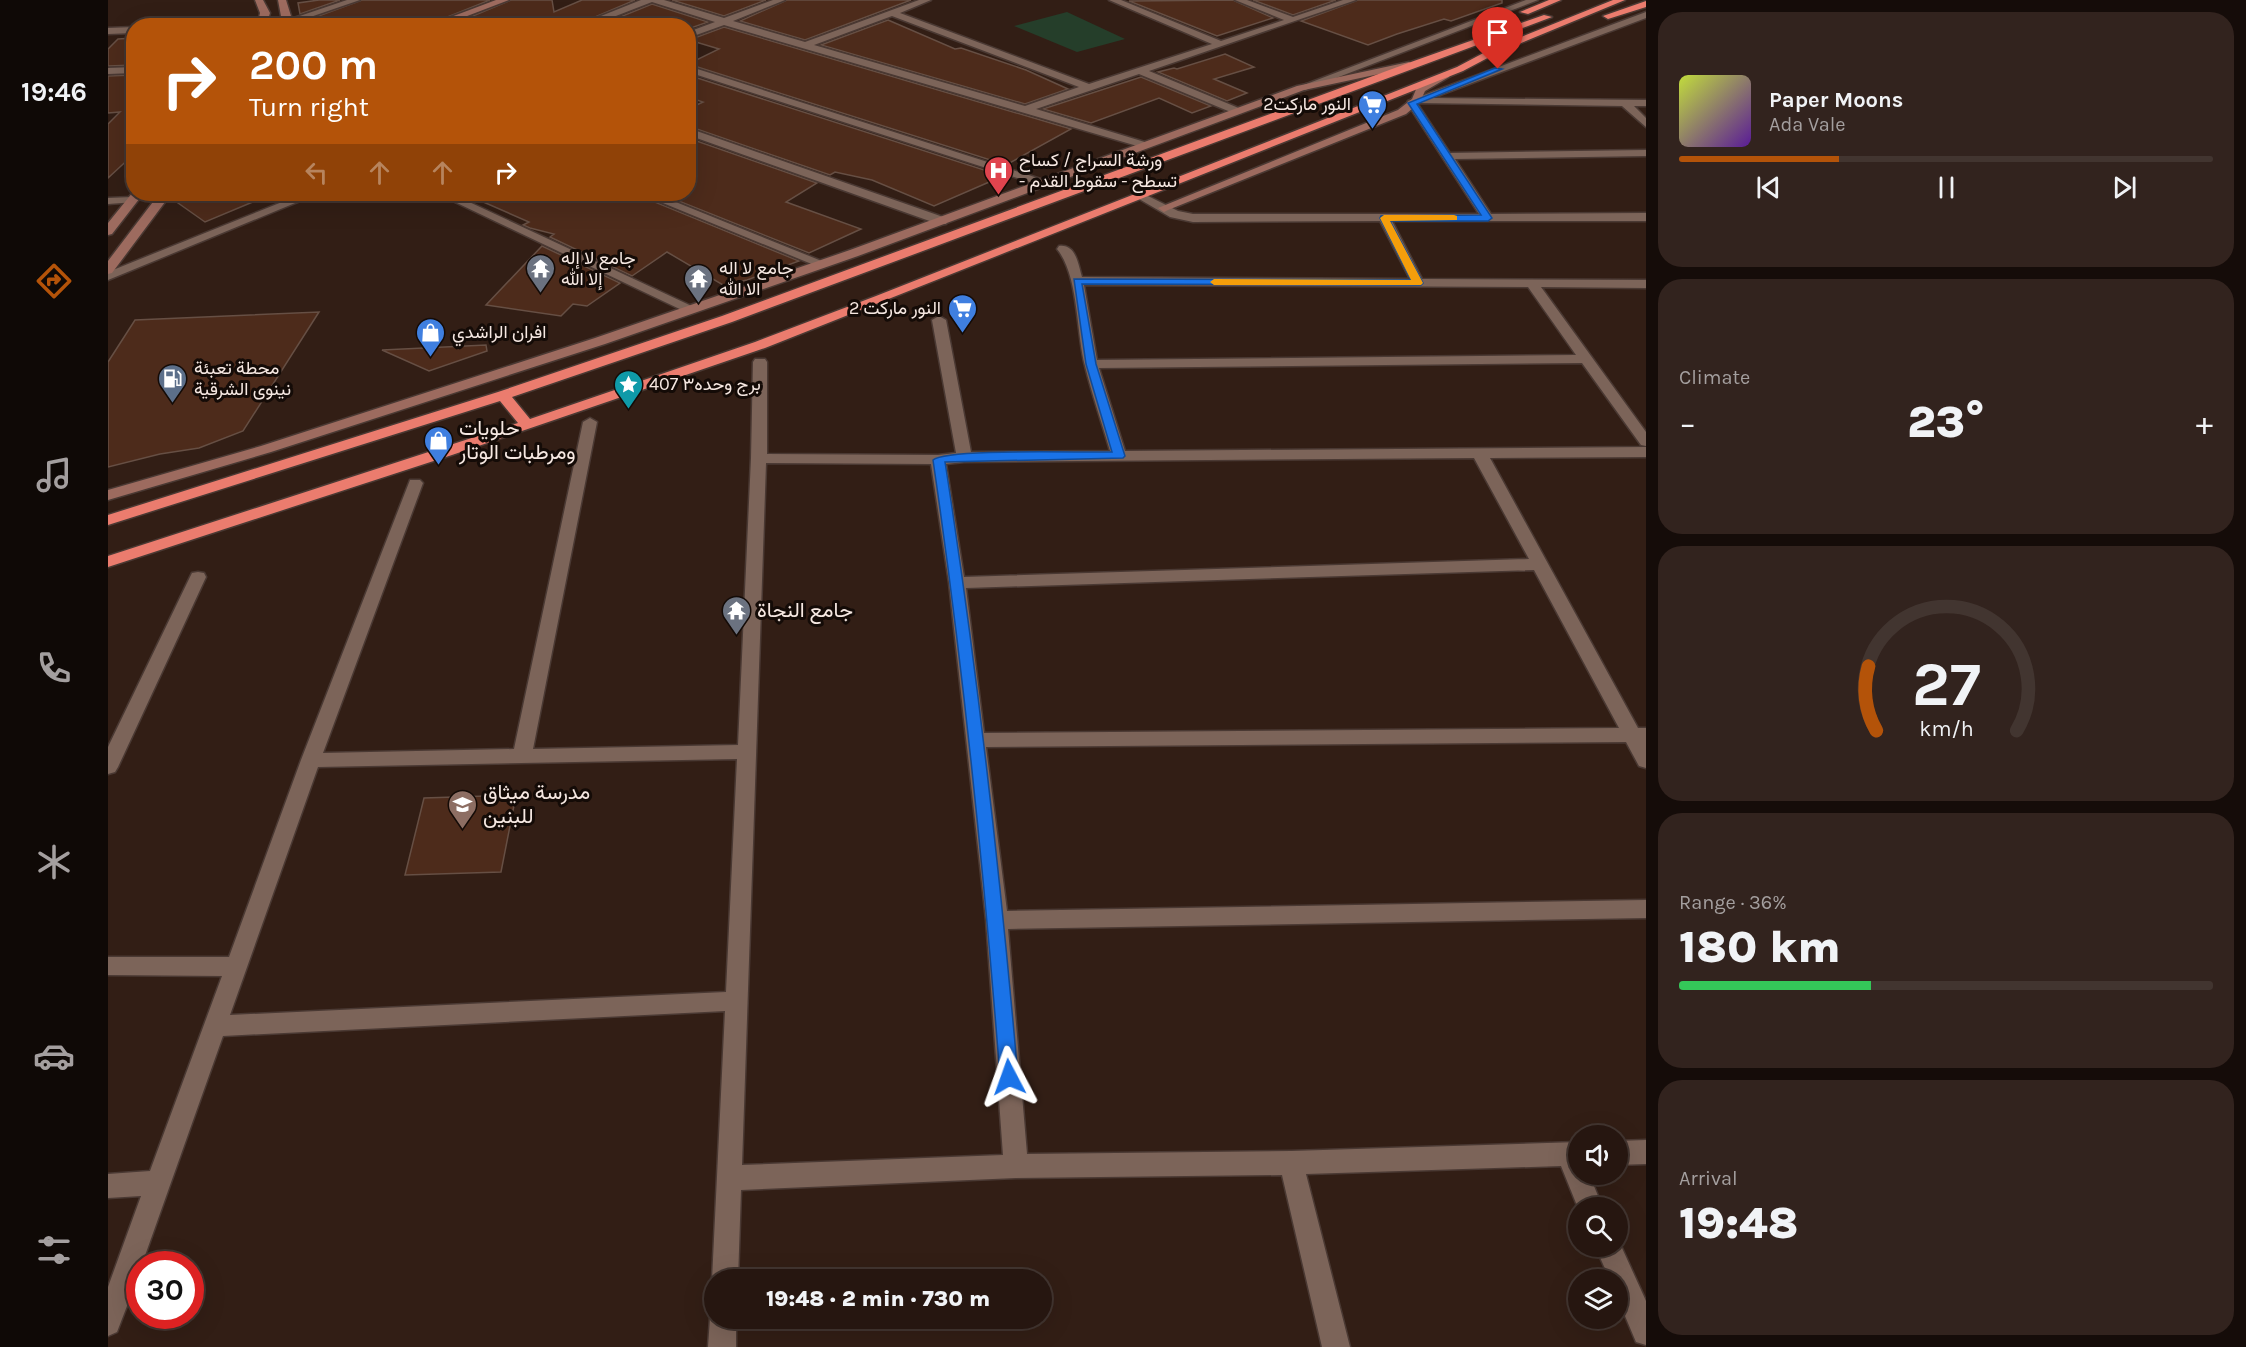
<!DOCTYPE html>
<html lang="en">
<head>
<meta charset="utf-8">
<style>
  body { margin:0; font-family:Karla,Vazirmatn,sans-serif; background:#32231e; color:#f1f3f6; height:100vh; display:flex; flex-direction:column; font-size:22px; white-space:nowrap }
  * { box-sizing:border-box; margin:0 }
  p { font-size:20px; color:#a49f9f }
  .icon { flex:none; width:33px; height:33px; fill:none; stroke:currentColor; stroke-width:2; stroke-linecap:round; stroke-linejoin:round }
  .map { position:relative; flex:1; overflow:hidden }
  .side { display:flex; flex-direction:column; gap:12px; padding:12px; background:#150c09; width:600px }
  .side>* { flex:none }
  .banner { position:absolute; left:18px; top:18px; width:570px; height:183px; border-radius:24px; box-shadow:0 6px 24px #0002,0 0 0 2px #423530; background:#b45309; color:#fff; overflow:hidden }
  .controls { position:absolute; left:1460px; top:1125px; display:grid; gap:12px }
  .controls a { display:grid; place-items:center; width:60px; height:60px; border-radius:50%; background:#261610; box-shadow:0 6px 24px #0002,0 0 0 2px #423530; font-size:30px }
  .speed { position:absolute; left:18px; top:1251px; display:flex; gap:12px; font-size:30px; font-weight:700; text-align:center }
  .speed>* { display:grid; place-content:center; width:78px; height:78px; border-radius:50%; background:#261610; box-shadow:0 6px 24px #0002,0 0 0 2px #423530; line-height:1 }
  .speed .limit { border:9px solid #d22; background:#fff; color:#111 }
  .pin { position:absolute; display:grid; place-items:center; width:51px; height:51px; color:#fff; margin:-62px -26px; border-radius:50% 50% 50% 0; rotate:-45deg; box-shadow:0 0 6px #0007 }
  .pin .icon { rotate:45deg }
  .me { position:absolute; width:66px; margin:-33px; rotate:356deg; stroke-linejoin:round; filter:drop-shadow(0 0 4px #0008) }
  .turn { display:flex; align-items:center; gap:21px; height:126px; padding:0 24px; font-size:27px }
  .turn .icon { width:78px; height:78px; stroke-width:2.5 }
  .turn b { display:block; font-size:42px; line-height:51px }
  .lanes { display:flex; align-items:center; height:57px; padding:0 24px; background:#0003; justify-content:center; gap:30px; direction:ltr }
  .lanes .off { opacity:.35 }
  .big { font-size:45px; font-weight:800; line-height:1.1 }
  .side .widget { flex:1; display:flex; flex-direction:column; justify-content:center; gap:9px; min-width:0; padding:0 21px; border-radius:24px; background:#32231e }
  .side .dial { align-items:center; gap:0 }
  .dial svg { height:156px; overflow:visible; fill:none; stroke:#423530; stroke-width:7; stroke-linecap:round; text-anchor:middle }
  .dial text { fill:#f1f3f6; stroke:none }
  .song { display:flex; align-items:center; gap:18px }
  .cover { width:72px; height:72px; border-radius:9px; background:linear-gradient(135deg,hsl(70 70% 55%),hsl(270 70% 35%)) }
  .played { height:6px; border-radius:3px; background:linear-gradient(90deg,#b45309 30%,#423530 30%) }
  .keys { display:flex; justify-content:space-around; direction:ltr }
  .heat { display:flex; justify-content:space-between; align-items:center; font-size:33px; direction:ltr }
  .charge { height:9px; border-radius:4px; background:linear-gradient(90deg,#34c759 36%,#423530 0) }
  .trip { position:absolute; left:596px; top:1269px; width:348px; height:60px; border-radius:30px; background:#261610; box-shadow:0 6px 24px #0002,0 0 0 2px #423530; font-weight:800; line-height:60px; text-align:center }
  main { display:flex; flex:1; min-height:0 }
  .menu { display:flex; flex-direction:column; width:108px; justify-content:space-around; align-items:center; background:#0f0906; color:#a49f9f }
  .menu .icon { width:42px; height:42px }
  .menu .current { color:#b45309 }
  .menu b { font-size:27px; color:#f1f3f6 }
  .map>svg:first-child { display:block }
</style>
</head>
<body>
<main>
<nav class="menu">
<b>19:46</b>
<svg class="icon current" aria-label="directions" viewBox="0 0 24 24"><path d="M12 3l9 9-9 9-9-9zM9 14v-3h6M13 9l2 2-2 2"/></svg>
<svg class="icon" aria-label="music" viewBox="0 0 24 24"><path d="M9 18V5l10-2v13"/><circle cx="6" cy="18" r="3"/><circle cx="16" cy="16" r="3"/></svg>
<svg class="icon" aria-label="phone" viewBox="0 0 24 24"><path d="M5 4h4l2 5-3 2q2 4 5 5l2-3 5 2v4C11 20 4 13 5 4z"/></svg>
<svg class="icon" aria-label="climate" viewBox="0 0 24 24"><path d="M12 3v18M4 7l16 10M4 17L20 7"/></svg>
<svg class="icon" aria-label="car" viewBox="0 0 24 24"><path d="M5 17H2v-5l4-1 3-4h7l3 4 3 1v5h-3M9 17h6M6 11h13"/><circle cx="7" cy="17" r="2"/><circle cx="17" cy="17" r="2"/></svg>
<svg class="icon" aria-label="filters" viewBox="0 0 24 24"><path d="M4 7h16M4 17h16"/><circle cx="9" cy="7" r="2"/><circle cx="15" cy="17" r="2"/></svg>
</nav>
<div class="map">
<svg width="1538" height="1347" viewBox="0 0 1538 1347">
  <rect width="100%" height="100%" fill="#321e15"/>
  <path fill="#253e2a" d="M959 12 1017 39 969 52 906 26Z"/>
  <path fill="#4d2b1b" stroke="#664f44" stroke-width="1.5" d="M211 0H232L192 14 190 3Z
    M254 0H382L317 26H194V22Z
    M403 0H444L446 12 474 0H527L466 26H341Z
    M564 0H658L616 16Z
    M679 0H803L697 40 632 21Z
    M1125 0 1165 18 1109 36 1021 1Z
    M1145 0H1228L1185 15Z
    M1250 0H1394V3L1343 21 1336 19 1289 34 1260 45 1193 21Z
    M544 4 600 22 580 29V26H490Z
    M780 20 847 49 853 48 918 70 960 89 917 104 713 45Z
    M616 27 963 129 898 165 580 64 611 49 581 40Z
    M26 38V65L0 66V49L10 39Z
    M1117 54 1146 67 1106 79 1139 93 1119 101 1050 72 1066 68 1069 69Z
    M26 75V154L0 178V124L12 112 0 113V76Z
    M580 75 895 176 826 206 764 180 727 172 722 175 580 126V109L595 102 580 97Z
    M1033 77 1103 106 1084 113 1051 98 983 123 935 109Z
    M580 138 709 183 678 202 753 229 701 253 553 194H580Z
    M65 194H164L97 222 63 198Z
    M357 194H531L532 196 691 261 639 280 615 285 559 252 524 276 442 237 446 234 422 228 415 225 421 222Z
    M434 246 512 283 479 306 465 304 453 316 378 305Z
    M211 312 135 431 91 448 52 454 0 467V362L27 320Z
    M378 345 379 351 321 371 274 350Z
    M408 795 393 872 297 875 316 798Z"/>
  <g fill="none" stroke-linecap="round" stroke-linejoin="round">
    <defs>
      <path id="street" d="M239 0H252L179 25 171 23Z
        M533 0H556L616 18 665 0H677L625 21 697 42 811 0H823L792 13 981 84 1104 44 1001 0H1013L1113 41 1176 20 1127 0H1139L1185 17 1235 0H1248L1041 71 1133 109V113H1125L1031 74 928 109 1040 143V147L1036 148 616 25 580 38V32L607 22 544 2 482 26H468ZM784 16 971 87 917 106 706 45Z
        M1418 0H1430L1197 90 1188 88Z
        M1538 12V18L1324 98 1538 100V106H1526L1538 118V127L1514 106 1309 103 1342 153 1538 150V156L1347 159 1383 214 1538 213V221H1284L1314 279 1538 280V288L1433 287 1538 432V446L1533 445 1474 363 991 368 1017 451 1538 447V457L1382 458 1530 728H1538V768L1531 766 1518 742 878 747 899 911 1538 900V918L900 929 919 1154 1183 1151 1470 1142V1174H1481L1495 1208H1470L1453 1166 1198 1174 1242 1347H1214L1174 1175 908 1178 633 1190 630 1280H606V1285L604 1280 617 1011 115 1036 34 1264H32V1272L9 1332 0 1336V1287L33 1196 0 1198V1174L42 1171 114 976 0 975V957H121L193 760 302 480H312L315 483 215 753 406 749 475 422 482 418 489 422 425 749 630 745 643 458 645 362 647 359H657L659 362V454L830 455 848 453 824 320 831 316 838 320 863 452 1002 451C994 423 984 395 977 366 968 332 971 276 949 249L951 246C968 244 970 264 974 277L1302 279 1272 221 1085 222 1062 217 1026 196 1032 193 1036 194 1070 211 1085 214H1371L1299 103 1300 101ZM976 285 1420 287 1468 355 989 360ZM1366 458 1421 559 856 577 838 464 856 462ZM658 463 823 464 841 583 878 920 895 1155 634 1165ZM1426 570 1511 728 876 733 858 588ZM629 759 618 992 122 1015 210 767Z
        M154 21 157 22 158 26H113L117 23Z
        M26 27V33L0 34V28Z
        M580 66 939 181 941 183 935 186 931 185 580 72Z
        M26 67V73L0 74V68Z
        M580 128 838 218 840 221 838 224H830L580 135Z
        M194 194H209L0 280V272Z
        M330 194H344L590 309 583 313 578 312Z
        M533 194H548L721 264 715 268 711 267Z
        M24 197 30 200 28 202 0 204V198Z
        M90 572 96 573 98 577 10 767 7 772 0 774V747L82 577 84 573Z
        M1538 1140V1164L1509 1165V1141Z
        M1509 1237 1538 1301V1345L1528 1342 1509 1297V1280H1502L1487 1246H1509Z
        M606 1309V1318H628V1347H600L602 1318Z"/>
      <path id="secondary" d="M147 0H155L162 13 158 26H149L152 13Z
        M170 0H178L183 16 179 26H170L173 16Z
        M388 0H401L333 26H319Z
        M1301 62 1306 65 1304 67 1196 90 750 256 497 344 163 452 0 500V490L153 446 487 338 742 250 1189 86Z
        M1337 72 1342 75 1341 77 1317 91 1312 102 1298 114 1060 210 1056 212 1050 208 1290 110 1304 99 1309 87Z
        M25 192 35 194 4 234 0 235V223Z
        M51 194H63L4 273 0 274V261Z"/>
      <path id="highway" d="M1441 0H1453L1420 14 1412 12Z
        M1505 0H1517L1389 53 1355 71 657 348 344 455 0 567V556L410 423 392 401 0 525V515L390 392 614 316 1303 62 1436 15 1444 17 624 322 404 397 422 419 647 342 768 296 1349 67 1383 49Z
        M1538 1V7L1500 19 1495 16Z"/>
    </defs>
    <use href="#street" stroke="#4a3933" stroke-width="3"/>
    <use href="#secondary" stroke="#4a3933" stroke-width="3"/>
    <use href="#highway" stroke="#4a3933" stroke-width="3"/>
    <use href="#street" fill="#7c6459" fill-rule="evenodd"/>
    <use href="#secondary" fill="#9d6b5f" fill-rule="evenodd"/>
    <use href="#highway" fill="#eb7c6e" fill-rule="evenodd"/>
  </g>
  <path fill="#1a73e8" stroke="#114b97" stroke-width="1.5" d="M1387 68 1394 69 1309 104 1384 218 1380 221H1282L1315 283 1313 285 974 284 988 364 1017 456 1015 458 837 462C869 666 892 871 910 1077L907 1083 901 1085 895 1083 892 1077C876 870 855 664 825 460 838 448 977 453 1004 452L978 364 966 279 1303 280 1272 218 1273 216 1373 215 1300 103Z"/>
  <path fill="#f59e0b" d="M1346 215 1349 216V220L1282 221 1315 283 1313 285H1106L1102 282 1106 279 1303 280 1272 218 1276 215Z"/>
  <defs>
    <symbol id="supermarket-pin" viewBox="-11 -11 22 30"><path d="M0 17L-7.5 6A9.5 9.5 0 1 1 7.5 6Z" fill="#3f7fe0" stroke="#140b07"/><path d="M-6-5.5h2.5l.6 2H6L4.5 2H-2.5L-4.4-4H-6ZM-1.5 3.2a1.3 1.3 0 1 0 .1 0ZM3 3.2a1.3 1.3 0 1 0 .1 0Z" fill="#fff"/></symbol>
    <symbol id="hospital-pin" viewBox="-11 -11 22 30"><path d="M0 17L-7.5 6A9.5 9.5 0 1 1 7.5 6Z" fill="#e0444e" stroke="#140b07"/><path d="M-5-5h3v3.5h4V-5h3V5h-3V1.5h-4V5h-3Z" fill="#fff"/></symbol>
    <symbol id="temple-pin" viewBox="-11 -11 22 30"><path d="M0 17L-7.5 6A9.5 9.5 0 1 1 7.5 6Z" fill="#6b7280" stroke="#140b07"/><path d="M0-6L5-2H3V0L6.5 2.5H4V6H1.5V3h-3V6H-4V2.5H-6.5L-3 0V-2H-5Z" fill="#fff"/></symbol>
    <symbol id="shop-pin" viewBox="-11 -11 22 30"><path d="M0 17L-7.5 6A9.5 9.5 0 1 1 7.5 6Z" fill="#3f7fe0" stroke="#140b07"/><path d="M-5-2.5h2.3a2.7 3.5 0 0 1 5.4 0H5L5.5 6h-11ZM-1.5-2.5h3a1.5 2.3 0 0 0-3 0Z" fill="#fff"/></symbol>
    <symbol id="fuel-pin" viewBox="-11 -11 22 30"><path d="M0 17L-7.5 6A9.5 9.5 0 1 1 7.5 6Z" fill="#5c6f8a" stroke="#140b07"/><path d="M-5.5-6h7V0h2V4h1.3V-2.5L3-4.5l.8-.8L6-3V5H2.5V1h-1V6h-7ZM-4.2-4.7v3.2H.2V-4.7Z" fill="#fff"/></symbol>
    <symbol id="sight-pin" viewBox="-11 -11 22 30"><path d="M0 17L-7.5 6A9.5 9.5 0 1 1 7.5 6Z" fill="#0f9aa8" stroke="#140b07"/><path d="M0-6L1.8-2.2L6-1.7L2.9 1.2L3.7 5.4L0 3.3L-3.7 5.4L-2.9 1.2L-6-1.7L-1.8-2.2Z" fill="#fff"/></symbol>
    <symbol id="school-pin" viewBox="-11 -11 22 30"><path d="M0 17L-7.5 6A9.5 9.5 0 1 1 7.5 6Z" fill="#8d6e63" stroke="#140b07"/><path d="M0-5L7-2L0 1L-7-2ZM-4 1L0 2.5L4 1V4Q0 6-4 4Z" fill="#fff"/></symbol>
  </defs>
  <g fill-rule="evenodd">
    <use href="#supermarket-pin" x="1248" y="88" width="33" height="45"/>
    <use href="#hospital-pin" x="874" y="154" width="33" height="45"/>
    <use href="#temple-pin" x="416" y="252" width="33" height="45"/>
    <use href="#temple-pin" x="574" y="262" width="33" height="45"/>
    <use href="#supermarket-pin" x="838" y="292" width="33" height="45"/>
    <use href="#shop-pin" x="306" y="316" width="33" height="45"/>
    <use href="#fuel-pin" x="48" y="362" width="33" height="45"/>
    <use href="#sight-pin" x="504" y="368" width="33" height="45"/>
    <use href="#shop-pin" x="314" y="424" width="33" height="45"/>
    <use href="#temple-pin" x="612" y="594" width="33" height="45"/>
    <use href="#school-pin" x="338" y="788" width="33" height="45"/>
  </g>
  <g text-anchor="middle" stroke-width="6" stroke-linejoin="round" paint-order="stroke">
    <g font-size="18" fill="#f6e8e2" stroke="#140b07" text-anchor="start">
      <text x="1243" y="110" text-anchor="end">النور ماركت2</text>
      <text x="911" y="166">ورشة السراج / كساح<tspan x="911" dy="21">- تسطح - سقوط القدم</tspan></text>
      <text x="453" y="264">جامع لا إله<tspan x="453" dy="21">إلا الله</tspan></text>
      <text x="611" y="274">جامع لا اله<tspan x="611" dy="21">الا الله</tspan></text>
      <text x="833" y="314" text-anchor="end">النور ماركت 2</text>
      <text x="344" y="338">افران الراشدي</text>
      <text x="86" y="374">محطة تعبئة<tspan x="86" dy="21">نينوى الشرقية</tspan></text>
      <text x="541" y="390">برج وحده٣ 407</text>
    </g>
    <g font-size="21" fill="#f6e8e2" stroke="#140b07" text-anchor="start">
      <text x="351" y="435">حلويات<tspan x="351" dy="24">ومرطبات الوتار</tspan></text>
      <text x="649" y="617">جامع النجاة</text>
      <text x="375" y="799">مدرسة ميثاق<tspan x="375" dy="24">للبنين</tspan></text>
    </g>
  </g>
</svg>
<div class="controls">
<a><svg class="icon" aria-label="sound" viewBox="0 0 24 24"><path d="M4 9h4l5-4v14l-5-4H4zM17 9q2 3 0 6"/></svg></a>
<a><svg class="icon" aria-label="search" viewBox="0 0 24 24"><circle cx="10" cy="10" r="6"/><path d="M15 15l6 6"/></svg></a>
<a><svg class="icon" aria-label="layers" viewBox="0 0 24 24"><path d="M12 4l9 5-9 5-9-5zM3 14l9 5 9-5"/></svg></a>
</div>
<div class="speed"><div class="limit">30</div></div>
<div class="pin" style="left:1390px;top:69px;background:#d93025"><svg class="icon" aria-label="arrive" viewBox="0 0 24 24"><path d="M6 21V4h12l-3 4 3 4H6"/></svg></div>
<svg class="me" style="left:901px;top:1077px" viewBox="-20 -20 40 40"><path d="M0-17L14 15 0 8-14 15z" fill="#1a73e8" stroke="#fff" stroke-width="4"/></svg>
<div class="trip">19:48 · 2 min · 730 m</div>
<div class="banner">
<div class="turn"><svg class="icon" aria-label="right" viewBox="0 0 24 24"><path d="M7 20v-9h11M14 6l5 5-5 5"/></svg><div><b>200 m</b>Turn right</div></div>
<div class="lanes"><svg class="icon off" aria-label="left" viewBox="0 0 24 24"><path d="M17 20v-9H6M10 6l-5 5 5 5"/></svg><svg class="icon off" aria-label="ahead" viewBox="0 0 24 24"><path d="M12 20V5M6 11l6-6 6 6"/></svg><svg class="icon off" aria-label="ahead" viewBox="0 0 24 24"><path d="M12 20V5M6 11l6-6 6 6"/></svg><svg class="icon" aria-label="right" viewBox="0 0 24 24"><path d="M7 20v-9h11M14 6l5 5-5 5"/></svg></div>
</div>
</div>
<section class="side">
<div class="widget">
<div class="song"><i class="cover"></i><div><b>Paper Moons</b><p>Ada Vale</p></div></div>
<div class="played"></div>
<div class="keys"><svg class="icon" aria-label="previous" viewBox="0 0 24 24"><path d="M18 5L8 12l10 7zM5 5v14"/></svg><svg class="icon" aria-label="pause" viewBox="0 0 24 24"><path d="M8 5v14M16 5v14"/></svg><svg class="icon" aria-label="next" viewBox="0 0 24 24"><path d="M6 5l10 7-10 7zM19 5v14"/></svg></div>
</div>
<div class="widget"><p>Climate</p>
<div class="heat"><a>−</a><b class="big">23°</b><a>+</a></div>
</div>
<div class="widget dial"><svg viewBox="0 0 100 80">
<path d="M14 69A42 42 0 1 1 86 69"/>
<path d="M14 69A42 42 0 0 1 10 36" stroke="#b45309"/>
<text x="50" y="56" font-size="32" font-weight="700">27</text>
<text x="50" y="72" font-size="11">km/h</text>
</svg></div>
<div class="widget"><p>Range · 36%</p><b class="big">180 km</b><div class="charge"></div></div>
<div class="widget"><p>Arrival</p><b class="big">19:48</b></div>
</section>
</main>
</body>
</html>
